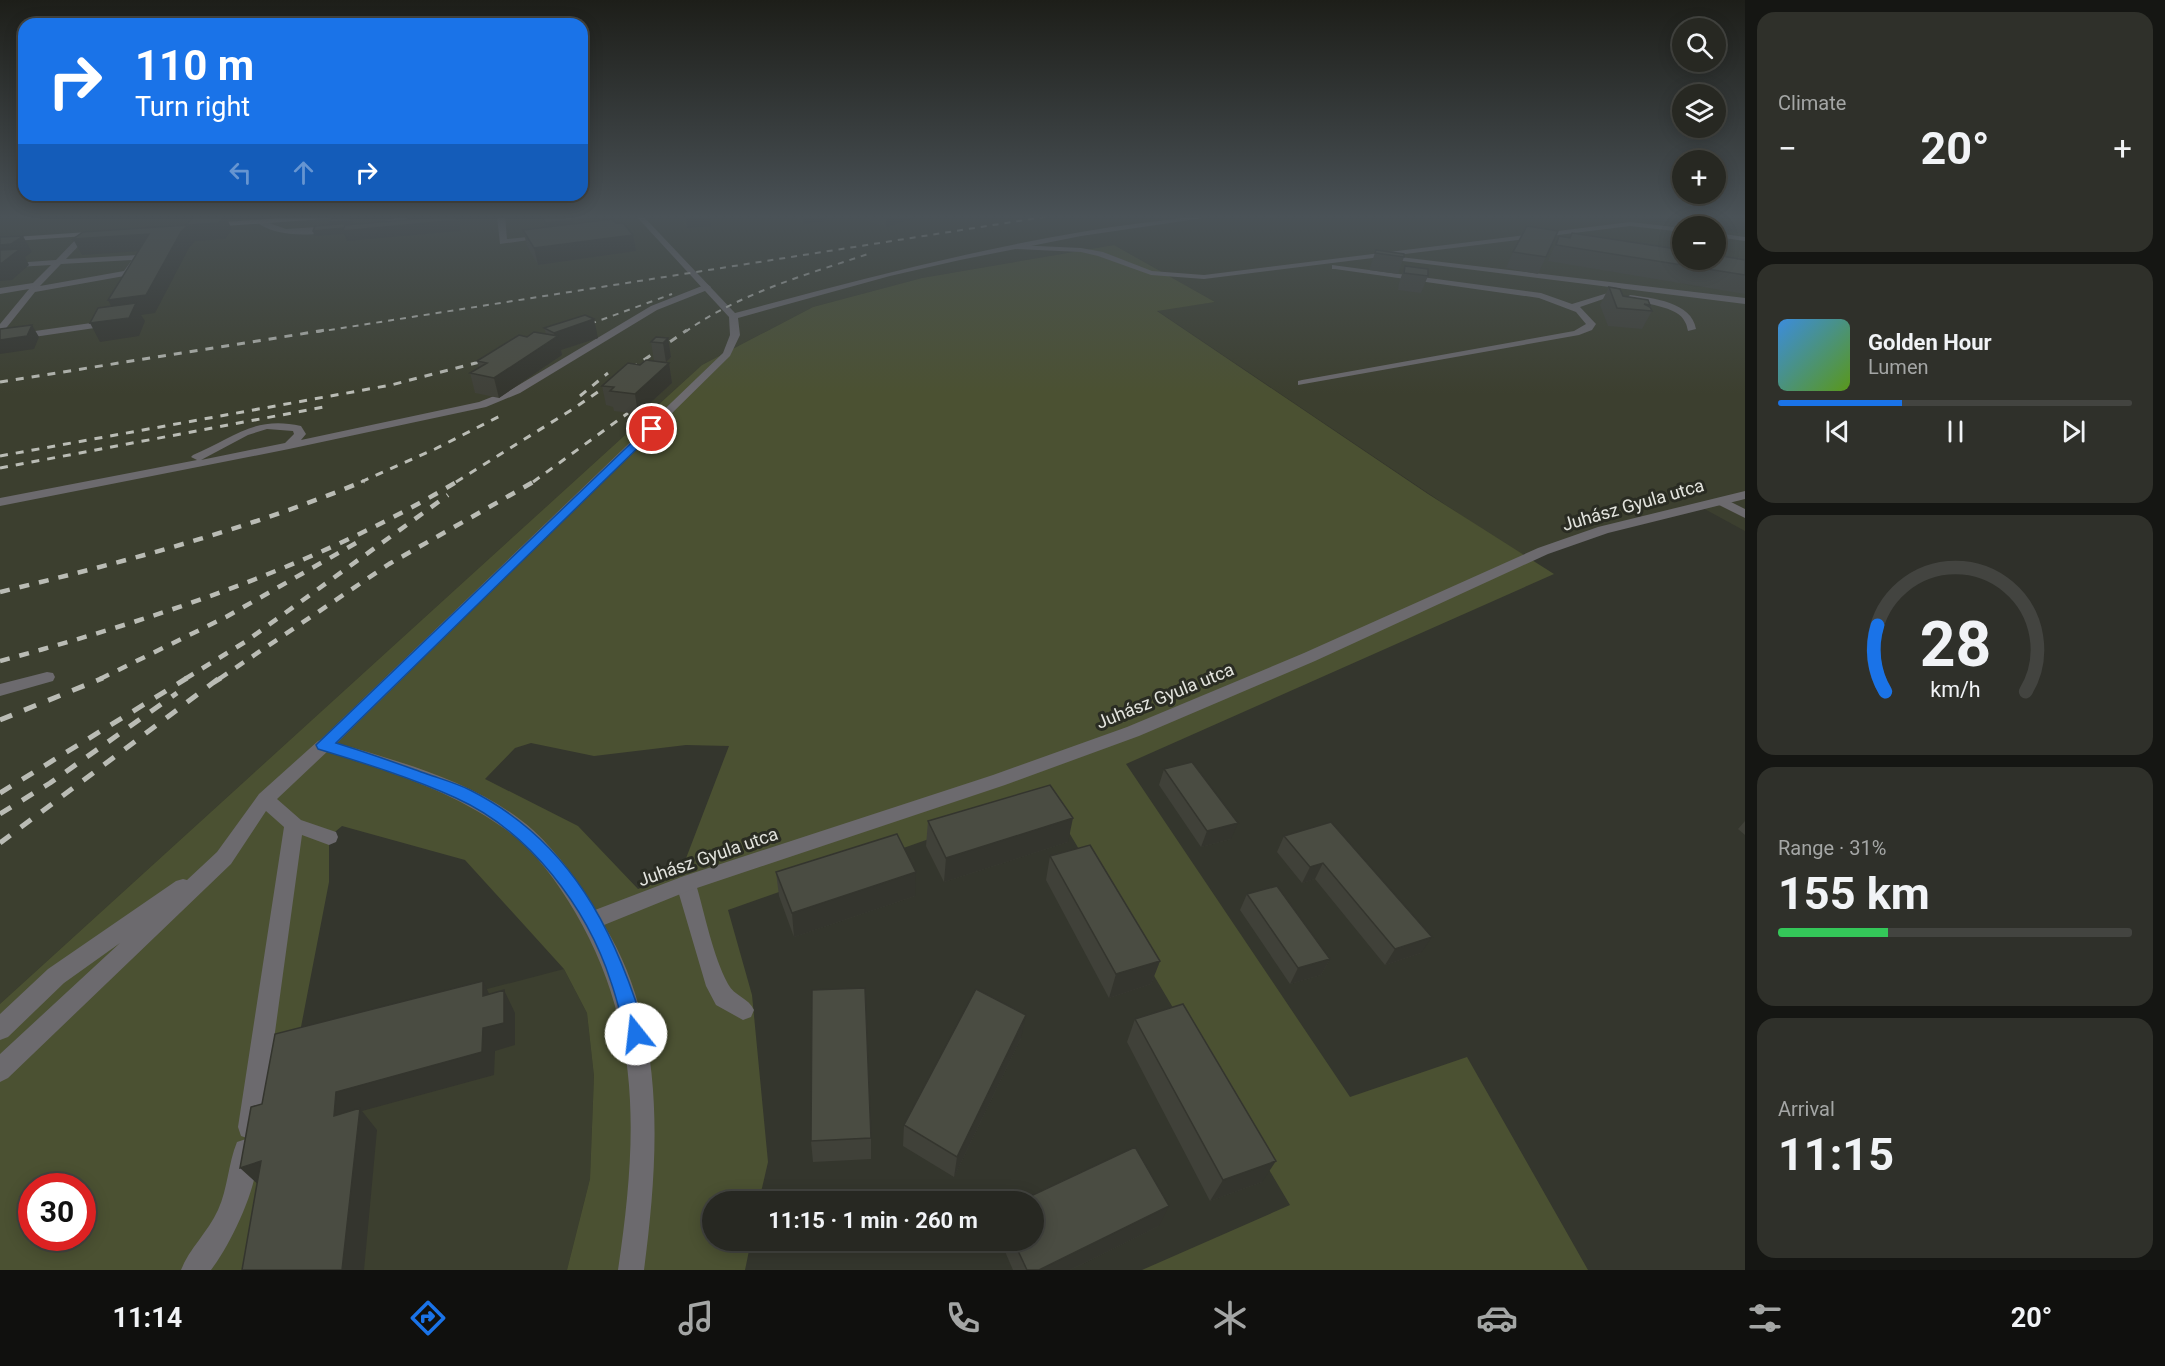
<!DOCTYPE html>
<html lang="en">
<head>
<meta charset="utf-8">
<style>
  body { margin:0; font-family:Roboto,sans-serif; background:#2f302a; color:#f1f3f6; height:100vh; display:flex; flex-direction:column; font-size:22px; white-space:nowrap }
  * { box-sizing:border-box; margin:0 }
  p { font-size:20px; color:#a4a6a5 }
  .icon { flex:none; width:33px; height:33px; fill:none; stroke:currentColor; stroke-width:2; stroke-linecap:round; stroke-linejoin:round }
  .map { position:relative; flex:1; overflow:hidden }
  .details { display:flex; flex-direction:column; gap:12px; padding:12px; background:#151613; width:420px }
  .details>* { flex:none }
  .top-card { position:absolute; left:18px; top:18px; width:570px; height:183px; border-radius:18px; box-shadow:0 3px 15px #0003,0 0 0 2px #434440; background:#1a73e8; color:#fff; overflow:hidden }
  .tools { position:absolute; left:1672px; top:18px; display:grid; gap:12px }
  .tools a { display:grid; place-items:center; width:54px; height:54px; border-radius:50%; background:#272822; box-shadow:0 3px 15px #0003,0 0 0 2px #434440; font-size:30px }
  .speed { position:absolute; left:18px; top:1173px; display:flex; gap:12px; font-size:30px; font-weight:700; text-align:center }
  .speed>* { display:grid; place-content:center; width:78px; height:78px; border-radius:50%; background:#272822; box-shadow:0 3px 15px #0003,0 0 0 2px #434440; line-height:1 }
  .speed .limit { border:9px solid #d22; background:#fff; color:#111 }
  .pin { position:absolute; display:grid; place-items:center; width:51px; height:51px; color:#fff; margin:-26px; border:3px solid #fff; border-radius:50%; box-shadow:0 2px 6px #0007 }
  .me { position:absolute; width:66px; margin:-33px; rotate:344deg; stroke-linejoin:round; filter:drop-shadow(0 0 4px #0008) }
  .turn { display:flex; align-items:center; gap:21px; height:126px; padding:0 18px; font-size:27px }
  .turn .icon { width:78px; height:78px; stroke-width:2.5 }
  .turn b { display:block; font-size:42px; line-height:51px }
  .lanes { display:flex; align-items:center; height:57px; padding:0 18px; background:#0003; justify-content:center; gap:30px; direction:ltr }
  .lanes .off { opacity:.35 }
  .big { font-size:45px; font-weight:700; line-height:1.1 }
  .details .card { flex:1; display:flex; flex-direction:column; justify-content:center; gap:9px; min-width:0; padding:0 21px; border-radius:18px; background:#2f302a }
  .details .dial { align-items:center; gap:0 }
  .dial svg { height:156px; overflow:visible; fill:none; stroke:#434440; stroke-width:7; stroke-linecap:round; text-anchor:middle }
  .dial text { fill:#f1f3f6; stroke:none }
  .song { display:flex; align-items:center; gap:18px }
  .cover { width:72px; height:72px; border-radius:9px; background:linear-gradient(135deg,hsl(210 70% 55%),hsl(90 70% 35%)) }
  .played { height:6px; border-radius:3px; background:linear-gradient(90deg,#1a73e8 35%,#434440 35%) }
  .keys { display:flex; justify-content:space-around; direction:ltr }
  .heat { display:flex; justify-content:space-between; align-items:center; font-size:33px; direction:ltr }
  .charge { height:9px; border-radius:4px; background:linear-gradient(90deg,#34c759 31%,#434440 0) }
  .trip { position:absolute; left:702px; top:1191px; width:342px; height:60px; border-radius:30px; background:#272822; box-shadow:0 3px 15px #0003,0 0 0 2px #434440; font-weight:700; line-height:60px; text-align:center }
  .menu { display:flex; height:96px; justify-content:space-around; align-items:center; background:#10100e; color:#a4a6a5 }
  .menu .icon { width:42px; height:42px }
  .menu .active { color:#1a73e8 }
  .menu b { font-size:27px; color:#f1f3f6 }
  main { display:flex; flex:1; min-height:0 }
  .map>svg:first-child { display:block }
</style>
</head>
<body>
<main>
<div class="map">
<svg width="1745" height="1270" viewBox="0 0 1745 1270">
  <rect width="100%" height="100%" fill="#34362d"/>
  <path fill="#3c3f2f" d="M0 216H1745V222L1658 218 1637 220 1697 226H1683V260H1716V229L1745 234V531L1699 506 1520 555 1156 310 1215 302 1114 245 922 278 813 307 702 365 0 1004Z
    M564 969 587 1013 594 1076 590 1179 567 1270H254L300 1038Z"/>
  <path fill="#4b5132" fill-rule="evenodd" d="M1114 245 1215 302 1157 311 1428 494 1554 574 1126 764 1350 1097 1467 1057 1588 1270H1142L1290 1205 1048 797 728 910 752 995 768 1162 759 1201 712 1202V1240L751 1241 745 1270H567L590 1179 594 1076 587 1013 564 969 465 860 342 826 329 837V882L254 1270H0V1004L702 365 813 307 922 278ZM531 743 594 756 686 745 729 746 680 874 638 889 578 826 485 779 515 748ZM32 1186H82V1238H32Z"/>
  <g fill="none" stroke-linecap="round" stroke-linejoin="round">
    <path fill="#6c6a6e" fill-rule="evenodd" d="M66 216H89L85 218Z
      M402 216H412C401 222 382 230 371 225Z
      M497 216H505L507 239 546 235 550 237 500 244Z
      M261 220 286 229 333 226 337 228C319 238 273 237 257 222Z
      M1630 222 1683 228V232L1630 226 1204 279 1151 275 1098 256 1081 252 1014 249 1010 247 1014 245 1081 248 1103 252 1152 271 1204 275Z
      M83 232 90 234 66 259 138 255 142 257 130 275 35 292 3 332 0 333V324L29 289 0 294V288L33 283 51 265 0 268V264L56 260ZM132 260 124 271 40 286 61 264Z
      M1716 233 1745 237V241L1716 237Z
      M1400 257 1745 298V304L1403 261H1400Z
      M1332 265 1541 293 1572 304 1611 292 1615 295 1580 307 1596 324 1592 330 1579 335 1298 385V381L1302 380 1574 331 1586 324 1576 312 1539 298 1335 269H1332Z
      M707 284 711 287 710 289 657 310 520 393 486 407 289 449 0 506V498L197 460 191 457 193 455C233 438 255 415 301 426L306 434 301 440 479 402 512 389 651 306ZM267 429 293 431 294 434 285 443 201 460 248 435Z
      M1630 295C1652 298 1692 302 1696 329L1688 331C1687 328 1687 325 1685 322 1679 306 1641 303 1627 300L1626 298Z
      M112 320 115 321V325L0 342V336Z
      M1721 497 1745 509V518L1717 504 1715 501Z
      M47 672 53 673 55 677 53 681 0 696V684Z
      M324 739 330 741 333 745 330 749 277 799 301 820 336 832 338 837 336 842 329 845 302 835 262 1127 259 1136 250 1139 241 1136 238 1127 284 827 266 811 231 864 8 1078 0 1082V1054L120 943 64 983 8 1037 0 1040V1014L48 969 176 881 183 879 187 880 217 852 259 794 318 741Z
      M686 876 693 878 696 884C705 915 713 956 728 984 734 996 749 998 754 1010L751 1017 743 1020 716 1005 706 986 676 884 679 878Z
      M246 1139 255 1142C267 1172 230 1246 211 1270H181C189 1249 208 1232 218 1210 228 1188 228 1164 237 1142Z"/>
    <path fill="#6c6a6e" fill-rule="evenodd" d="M636 216H643L735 313C849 282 964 252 1081 232 1120 225 1159 221 1198 216H1217L1081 236 960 260 890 276 738 318 740 335 730 356 337 743C404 763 480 783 533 830 558 853 578 881 595 910L684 876 993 775 1127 727 1304 653 1538 548 1598 527 1745 491V499L1608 533 1548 554 1315 661 1139 736 1005 785 688 891 604 925C667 1028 659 1155 644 1270H618C637 1141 643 1029 575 912 556 880 533 848 502 827 447 788 381 769 318 749L315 745 723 353 730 335 729 317Z"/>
    <path fill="#8b878d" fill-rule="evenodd" d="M309 216H342L338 218 210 227 206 225 210 223Z
      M102 231 99 235 0 242V238Z"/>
    <path stroke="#babcb5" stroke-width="2" stroke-dasharray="6 6" stroke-linecap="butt" d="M579 328 672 294
      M317 332 1050 216
      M685 332C740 293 808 274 871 253"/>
    <path stroke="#babcb5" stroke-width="3" stroke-dasharray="8 8" stroke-linecap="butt" d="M0 382 326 330
      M580 396 608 373
      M0 456 391 385 495 358
      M0 468 329 406
      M361 482 435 449 500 416
      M456 482 576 407 687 330
      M533 482 628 413"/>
    <path stroke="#babcb5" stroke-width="4.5" stroke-dasharray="10 10" stroke-linecap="butt" d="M0 592C124 562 246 530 364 481
      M0 661C159 618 316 566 458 481
      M100 679 226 617 356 543
      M185 679 245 642 448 495
      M219 679 389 564 535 481"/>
    <path stroke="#babcb5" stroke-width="5" stroke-dasharray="13 13" stroke-linecap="butt" d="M213 683 221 678
      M0 720 103 678
      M0 793 187 678
      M0 814 50 783 177 693
      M0 843 218 679"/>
  </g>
  <path fill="#404139" d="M543 216 573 224 616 223 633 235 636 251 538 265 527 246 523 230 546 228Z
    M678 216H710L711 226 687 228Z
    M794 216H825L826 221 803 224Z
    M866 216H919V217L886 227 866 221Z
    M1558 231 1538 274 1506 268 1513 252Z
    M1572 233 1745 260V294L1548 261 1559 236 1570 238Z
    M1376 250 1404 257 1398 274 1369 270Z
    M1405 266 1428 276 1421 293 1398 290 1399 283Z
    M1609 287 1623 296 1650 305 1649 306 1652 311 1642 329 1608 326 1600 305Z
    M544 328 598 338 561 350 562 355 499 398 475 393 470 373 479 368 477 361 546 334Z
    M668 338 671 357 666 362 654 361 651 342Z
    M669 363 672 383 638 414 614 411 613 407 606 405 602 386 640 365Z
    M1164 769 1231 839 1201 847 1159 785Z
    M928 821 1068 842 944 882 926 846Z
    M1745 821V835L1738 829Z
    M1331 822 1421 953 1385 965 1315 879 1302 883 1277 852 1284 836Z
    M1050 856 1160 961 1151 984 1109 998 1046 880Z
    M776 872 915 896 794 937 779 896Z
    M1247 894 1330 959 1321 975 1290 984 1240 910Z
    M1135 1019 1262 1182 1210 1201 1127 1042Z
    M1021 1038 954 1177 903 1146 904 1125Z
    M871 1138V1159L813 1162 811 1141Z
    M1159 1226 1070 1270H1013L1000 1240H1034Z"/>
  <path fill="#34352e" d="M226 216 232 230 225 239 195 241 189 248 155 313 141 315 145 321 139 336 100 342 90 323 117 318 108 300 181 232 186 225Z
    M352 216 354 221 352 225 457 216 460 226V231L347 241 344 234 314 236 313 231 332 227 330 222Z
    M578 216H601L602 218 579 220Z
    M705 216H710L711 226 687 228 686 218Z
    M803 216H825L826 221 803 224Z
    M888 216H919V217L886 227V217Z
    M572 220 574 230 547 233 545 223Z
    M149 234 156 250 82 255 73 239Z
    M633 235 636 251 538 265 534 248Z
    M23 236 32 252 25 257 29 265 12 280 0 281V245Z
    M594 319 598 338 561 350 562 355 499 398 494 378 555 338 554 333Z
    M32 325 39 337 34 349 0 354V340Z
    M668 338 671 357 666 362 663 343Z
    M669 363 672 383 638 414 635 394Z
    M1073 818 1068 842 944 882 946 858Z
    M1238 823 1231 839 1201 847 1207 831Z
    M1323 863 1315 879 1302 883 1310 867Z
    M916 872 915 896 794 937 792 913Z
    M1432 937 1421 953 1385 965 1395 949Z
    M1330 959 1321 975 1290 984 1298 968Z
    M1160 961 1151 984 1109 998 1116 974Z
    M483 981 494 1004 483 996Z
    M504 990 515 1013V1045L495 1051 494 1075 362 1111 377 1130 364 1270H342L334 1116 336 1092 483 1028Z
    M1026 1015 1021 1038 954 1177 957 1157Z
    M261 1161 262 1188 240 1168Z
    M1276 1161 1262 1182 1210 1201 1223 1180Z
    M1169 1206 1159 1226 1070 1270H1039Z"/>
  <path fill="#4a4c42" stroke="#34352e" stroke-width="1.5" d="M212 216H224L218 223 186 225 194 217Z
    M352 216 350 221 330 222 332 218Z
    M452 216H457V220L343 231 345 225Z
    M543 216H571L572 220 545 223Z
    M684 216H705L686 218Z
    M612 219 616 223H623L633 235 534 248 523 230Z
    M351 223 350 225H345L344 228 313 231 315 226Z
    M188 225 181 232 146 295 108 300 149 234 73 239 83 232Z
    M1527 226 1558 231 1546 257 1513 252Z
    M1572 233 1683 250V260H1716V255L1745 260V275L1556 245 1559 236 1570 238Z
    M23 236 11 244 0 245V237Z
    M20 249 2 263H0V250Z
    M1376 250 1404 254V257L1375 253Z
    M1405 266 1428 269V276L1404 273Z
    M1609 287 1620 289 1623 296 1648 300 1650 305 1644 304 1650 307 1652 311 1617 308Z
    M136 303 129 318 90 323 98 308Z
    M585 315 594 319 554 333 544 328Z
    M32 325 27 336 0 340V329Z
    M534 332 558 336 494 378 470 373 487 363 477 361 519 335 527 337Z
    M656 337 668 338 663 343 651 342Z
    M646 360 669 363 635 394 610 391 614 387 602 386 628 363 640 365Z
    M1192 762 1238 823 1207 831 1164 769Z
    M1050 785 1073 818 946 858 928 821Z
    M1331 822 1432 937 1395 949 1323 863 1310 867 1284 836Z
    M897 834 916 872 792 913 776 872Z
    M1090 845 1160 961 1116 974 1050 856Z
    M1277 886 1330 959 1298 968 1247 894Z
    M483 981V996L504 990V1023L483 1028 482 1052 336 1092 334 1116 360 1108 342 1270H242L261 1161 240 1168 251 1107 262 1104 275 1034Z
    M865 988 871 1138 811 1141 812 990Z
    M976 989 1026 1015 957 1157 904 1125Z
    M1183 1004 1276 1161 1223 1180 1135 1019Z
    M1135 1147 1169 1206 1039 1270H1027L1013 1240H1034V1202H1018Z"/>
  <linearGradient id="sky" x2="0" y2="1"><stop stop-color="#1d1e19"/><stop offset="0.55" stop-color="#4a5257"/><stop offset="1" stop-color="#4a5257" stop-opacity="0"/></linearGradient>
  <rect width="1745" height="394" fill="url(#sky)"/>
  <path fill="#1a73e8" stroke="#114b97" stroke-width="1.5" d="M648 427 657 429 336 743C366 752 396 763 427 774 441 779 456 783 470 790 571 841 616 931 646 1034L643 1041 636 1044 629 1041 626 1034C621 1017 617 999 611 982 587 907 529 831 456 798 412 778 364 763 318 749L316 745Z"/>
  <g text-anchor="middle" stroke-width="6" stroke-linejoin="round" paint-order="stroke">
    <g font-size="18" fill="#e3e4de" stroke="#2a2c23">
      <text transform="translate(1633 505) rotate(-16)" y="6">Juhász Gyula utca</text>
      <text transform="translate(1165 696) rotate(-22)" y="6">Juhász Gyula utca</text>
      <text transform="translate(708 857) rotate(-19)" y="6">Juhász Gyula utca</text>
    </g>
  </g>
</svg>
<div class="tools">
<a><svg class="icon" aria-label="search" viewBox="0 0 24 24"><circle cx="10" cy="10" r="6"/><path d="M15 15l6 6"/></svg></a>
<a><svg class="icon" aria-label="layers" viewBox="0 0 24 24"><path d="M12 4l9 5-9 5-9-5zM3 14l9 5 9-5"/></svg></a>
<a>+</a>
<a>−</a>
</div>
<div class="speed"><div class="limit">30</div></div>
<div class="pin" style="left:652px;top:429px;background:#d93025"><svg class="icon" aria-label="arrive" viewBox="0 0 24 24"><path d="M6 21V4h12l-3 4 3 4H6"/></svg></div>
<svg class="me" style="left:636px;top:1034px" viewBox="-20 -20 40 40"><circle r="19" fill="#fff"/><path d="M0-13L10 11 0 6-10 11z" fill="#1a73e8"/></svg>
<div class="trip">11:15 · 1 min · 260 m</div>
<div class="top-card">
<div class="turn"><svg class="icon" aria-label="right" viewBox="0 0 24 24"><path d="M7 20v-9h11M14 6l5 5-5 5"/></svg><div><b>110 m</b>Turn right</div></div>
<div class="lanes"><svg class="icon off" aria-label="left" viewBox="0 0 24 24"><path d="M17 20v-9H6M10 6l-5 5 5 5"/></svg><svg class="icon off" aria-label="ahead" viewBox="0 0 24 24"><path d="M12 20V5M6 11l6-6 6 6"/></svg><svg class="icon" aria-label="right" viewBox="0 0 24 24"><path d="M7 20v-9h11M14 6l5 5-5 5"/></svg></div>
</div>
</div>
<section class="details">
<div class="card"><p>Climate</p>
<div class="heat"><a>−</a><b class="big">20°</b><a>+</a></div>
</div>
<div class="card">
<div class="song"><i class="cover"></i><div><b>Golden Hour</b><p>Lumen</p></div></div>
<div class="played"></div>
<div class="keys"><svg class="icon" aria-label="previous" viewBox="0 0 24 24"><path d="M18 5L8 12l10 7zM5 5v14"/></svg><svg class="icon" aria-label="pause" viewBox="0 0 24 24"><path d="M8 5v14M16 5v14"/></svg><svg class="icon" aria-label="next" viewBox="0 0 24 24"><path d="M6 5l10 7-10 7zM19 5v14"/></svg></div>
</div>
<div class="card dial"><svg viewBox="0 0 100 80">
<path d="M14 69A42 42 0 1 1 86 69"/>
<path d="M14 69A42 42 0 0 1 10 35" stroke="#1a73e8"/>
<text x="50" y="56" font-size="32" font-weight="700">28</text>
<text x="50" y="72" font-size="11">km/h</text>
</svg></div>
<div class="card"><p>Range · 31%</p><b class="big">155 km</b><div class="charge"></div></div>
<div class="card"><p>Arrival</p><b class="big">11:15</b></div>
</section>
</main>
<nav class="menu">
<b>11:14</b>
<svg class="icon active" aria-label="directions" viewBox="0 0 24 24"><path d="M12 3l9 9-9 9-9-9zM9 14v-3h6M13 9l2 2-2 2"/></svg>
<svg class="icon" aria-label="music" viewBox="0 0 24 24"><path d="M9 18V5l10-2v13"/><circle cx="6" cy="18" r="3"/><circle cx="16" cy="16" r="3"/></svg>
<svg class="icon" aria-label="phone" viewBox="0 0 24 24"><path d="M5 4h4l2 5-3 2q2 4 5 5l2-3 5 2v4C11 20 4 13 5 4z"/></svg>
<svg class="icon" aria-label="climate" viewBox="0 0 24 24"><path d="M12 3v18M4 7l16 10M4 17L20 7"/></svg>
<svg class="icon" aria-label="car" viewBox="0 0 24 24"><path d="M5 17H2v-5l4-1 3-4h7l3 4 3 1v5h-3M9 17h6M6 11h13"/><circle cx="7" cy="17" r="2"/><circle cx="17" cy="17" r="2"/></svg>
<svg class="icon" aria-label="filters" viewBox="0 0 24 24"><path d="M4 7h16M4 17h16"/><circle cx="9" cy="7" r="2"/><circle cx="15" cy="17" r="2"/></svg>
<b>20°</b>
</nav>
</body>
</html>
